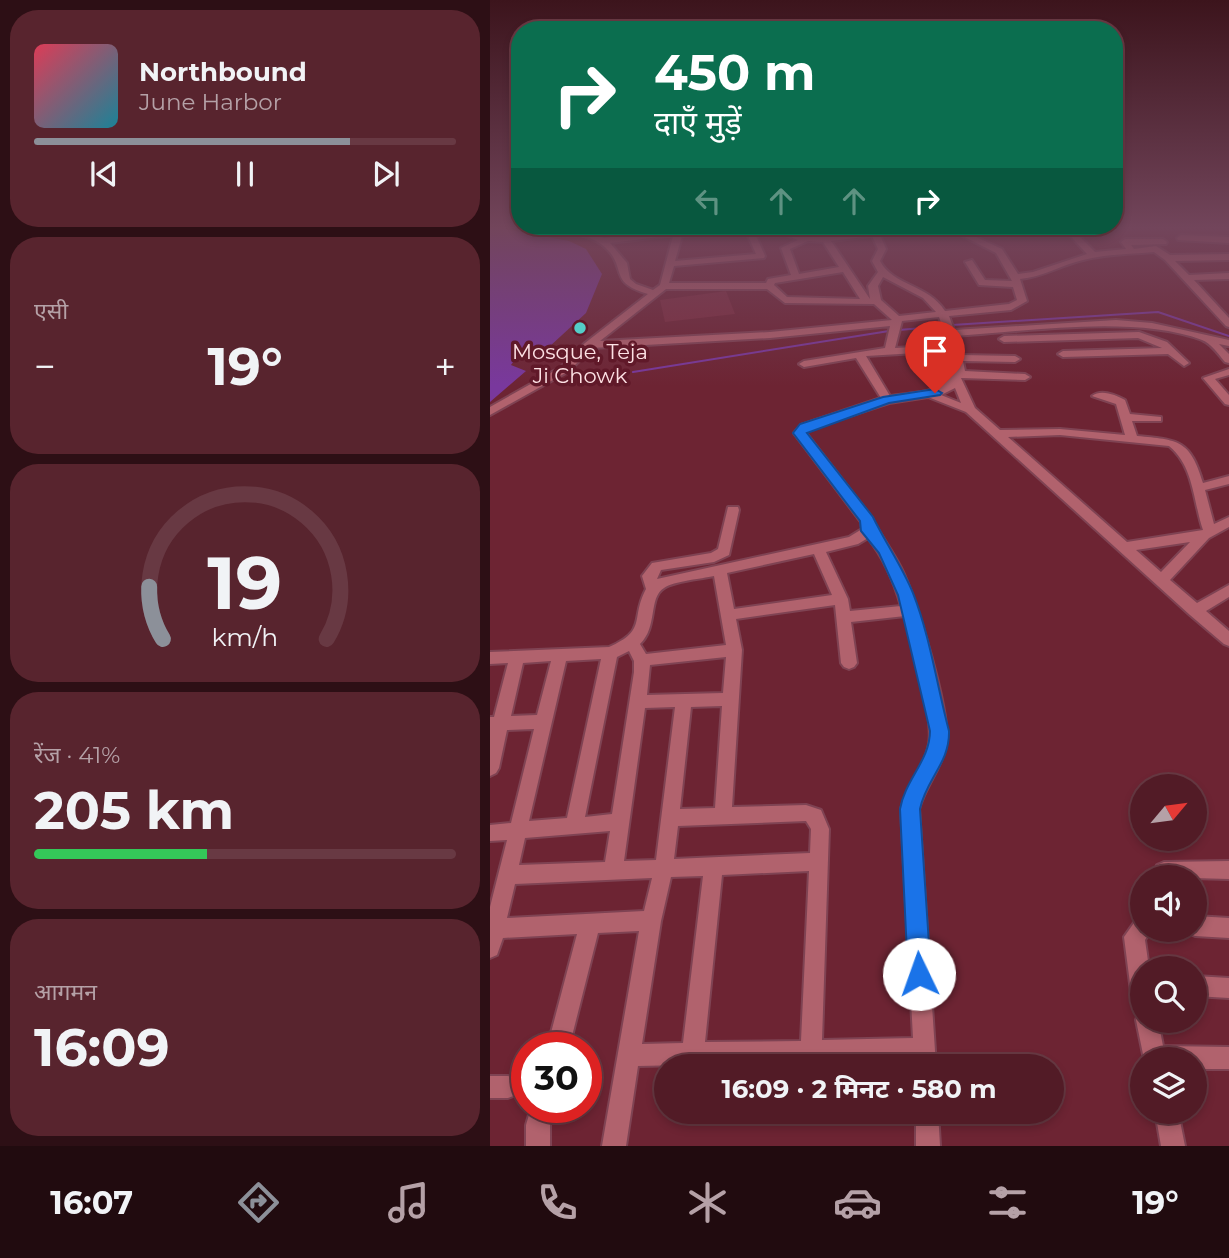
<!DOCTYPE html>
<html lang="hi">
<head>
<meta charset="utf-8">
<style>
  body { margin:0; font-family:Montserrat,"Noto Sans Devanagari",sans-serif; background:#58242e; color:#f1f3f6; height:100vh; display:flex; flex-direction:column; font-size:26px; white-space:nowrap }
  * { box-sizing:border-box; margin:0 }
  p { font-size:23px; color:#b5a1a7 }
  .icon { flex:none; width:38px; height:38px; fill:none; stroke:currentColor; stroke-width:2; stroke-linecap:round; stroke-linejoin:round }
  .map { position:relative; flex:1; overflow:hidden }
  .side { display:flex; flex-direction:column; gap:10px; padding:10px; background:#2d0f15; width:490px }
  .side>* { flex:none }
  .top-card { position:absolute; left:21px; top:21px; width:612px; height:214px; border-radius:28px; box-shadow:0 4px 10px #0003,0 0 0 2px #683943; background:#0b6e4f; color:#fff; overflow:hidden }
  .needle { width:46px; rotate:61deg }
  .fabs { position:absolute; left:640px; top:774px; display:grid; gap:14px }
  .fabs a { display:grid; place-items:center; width:77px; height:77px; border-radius:50%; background:#521b26; box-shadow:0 4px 10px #0003,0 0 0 2px #683943; font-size:35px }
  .speed { position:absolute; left:21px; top:1032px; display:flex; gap:14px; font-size:35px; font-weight:700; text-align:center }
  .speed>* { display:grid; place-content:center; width:91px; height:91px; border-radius:50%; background:#521b26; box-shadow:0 4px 10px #0003,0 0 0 2px #683943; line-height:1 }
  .speed .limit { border:10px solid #d22; background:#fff; color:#111 }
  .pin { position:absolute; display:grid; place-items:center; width:60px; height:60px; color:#fff; margin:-72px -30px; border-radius:50% 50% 50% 0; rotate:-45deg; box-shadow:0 0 7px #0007 }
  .pin .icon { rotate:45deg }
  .me { position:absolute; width:77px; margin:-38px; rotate:357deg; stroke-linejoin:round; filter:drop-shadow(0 0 5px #0008) }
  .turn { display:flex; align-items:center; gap:24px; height:147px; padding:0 28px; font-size:32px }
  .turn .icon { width:91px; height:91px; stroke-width:2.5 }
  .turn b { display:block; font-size:49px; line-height:60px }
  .lanes { display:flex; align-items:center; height:66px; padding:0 28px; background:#0003; justify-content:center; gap:35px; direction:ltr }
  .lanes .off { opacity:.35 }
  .big { font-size:52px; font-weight:700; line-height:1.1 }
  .side .tile { flex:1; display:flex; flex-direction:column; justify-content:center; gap:10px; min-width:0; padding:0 24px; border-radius:28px; background:#58242e }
  .side .dial { align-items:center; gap:0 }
  .dial svg { height:182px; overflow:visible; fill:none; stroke:#683943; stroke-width:7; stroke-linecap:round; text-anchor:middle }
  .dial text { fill:#f1f3f6; stroke:none }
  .song { display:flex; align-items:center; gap:21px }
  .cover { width:84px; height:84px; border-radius:10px; background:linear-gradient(135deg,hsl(350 70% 55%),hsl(190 70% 35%)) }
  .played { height:7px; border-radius:4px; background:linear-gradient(90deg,#8c9099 75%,#683943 75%) }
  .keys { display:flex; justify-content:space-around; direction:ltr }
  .heat { display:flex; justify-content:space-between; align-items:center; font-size:38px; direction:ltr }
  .charge { height:10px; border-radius:5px; background:linear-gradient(90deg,#34c759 41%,#683943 0) }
  .trip { position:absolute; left:164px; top:1054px; width:410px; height:70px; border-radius:35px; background:#521b26; box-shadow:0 4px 10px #0003,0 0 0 2px #683943; font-weight:700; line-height:70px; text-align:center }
  .tabs { display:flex; height:112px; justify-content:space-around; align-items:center; background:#210b0f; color:#b5a1a7 }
  .tabs .icon { width:49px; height:49px }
  .tabs .current { color:#8c9099 }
  .tabs b { font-size:32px; color:#f1f3f6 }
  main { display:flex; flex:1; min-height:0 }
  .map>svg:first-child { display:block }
</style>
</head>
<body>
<main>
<section class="side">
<div class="tile">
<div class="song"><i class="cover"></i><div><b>Northbound</b><p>June Harbor</p></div></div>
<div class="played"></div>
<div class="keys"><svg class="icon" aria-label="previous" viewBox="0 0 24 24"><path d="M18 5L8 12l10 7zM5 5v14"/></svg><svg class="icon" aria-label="pause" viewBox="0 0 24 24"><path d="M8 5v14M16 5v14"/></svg><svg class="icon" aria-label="next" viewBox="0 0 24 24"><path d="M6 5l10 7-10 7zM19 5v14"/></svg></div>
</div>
<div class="tile"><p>एसी</p>
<div class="heat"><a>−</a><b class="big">19°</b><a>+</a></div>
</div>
<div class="tile dial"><svg viewBox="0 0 100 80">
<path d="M14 69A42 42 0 1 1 86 69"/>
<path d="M14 69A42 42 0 0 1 8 46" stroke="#8c9099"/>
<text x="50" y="56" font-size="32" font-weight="700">19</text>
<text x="50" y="72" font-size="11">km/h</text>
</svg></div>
<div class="tile"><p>रेंज · 41%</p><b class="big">205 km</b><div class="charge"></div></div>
<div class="tile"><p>आगमन</p><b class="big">16:09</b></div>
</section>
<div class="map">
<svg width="739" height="1146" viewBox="0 0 739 1146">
  <rect width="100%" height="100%" fill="#6d2433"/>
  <path fill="#7c2d3e" d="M236 291 245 314 175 322 170 300Z"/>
  <path fill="#79389d" d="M0 226 79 241 96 249 112 274 96 313 59 347C39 344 32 349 21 365L36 371 0 402Z"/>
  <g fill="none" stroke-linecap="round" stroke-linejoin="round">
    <path stroke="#79389d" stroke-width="2" d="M462 325 668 312 739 336
      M409 330 455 326
      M143 372 399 331"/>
    <defs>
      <path id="minor" d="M65 226 90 228 114 238 177 230 268 226 263 229 275 256 274 258 184 266 179 283H276L278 279 301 275 291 248 308 240 298 236 287 226H296L304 232 323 237 425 226H448L444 228 390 235 396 249 390 261C403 286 438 284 455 311L519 304 527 300 523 287 489 285 475 262 482 260 495 280 522 281 506 253 453 226H463L477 233 503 226H516L484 236 512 249 528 274 543 272 597 254 571 226H579L605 252 636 249 631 242 635 239H673L677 242 676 244 641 245 644 249 666 246 680 255 739 254V260L685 261 699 275 739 273V279L704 280 739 318V327L736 326 675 260 664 252C641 254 616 254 593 260 571 265 553 277 530 279L537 301 521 310 459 316 464 330 626 320 662 323 739 340V346L729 344 739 354V363L735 362C729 355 721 343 712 340 645 315 539 331 466 336L471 355 525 356 530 359 525 362 473 361 475 371 535 374 540 377 535 380 471 378 485 408 510 430 570 429 635 435 626 404 602 396C611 389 626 395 635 400L640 414 671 417V421H642L647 436C688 440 700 439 713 483L739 476V484L715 490 724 524 739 517V527L719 538 680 580 707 603 739 585V597L716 611 739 631V646L734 644 700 615 476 412 438 397 399 403 319 429 316 433 382 518C390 535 402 550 411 568 426 597 462 716 456 745 452 768 435 786 429 809L446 1066H424V1060L148 1066 136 1146H112L149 931 108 933 79 1048H57L87 934 13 938 7 955 0 958V907L17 840 0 841V825L21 823 44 729 17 730 9 768 6 773 0 776V717H4L18 663 0 664V652L119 647C158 630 140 619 156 589L152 576 162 563 221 553 228 549 238 507H248L249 510 239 555 224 562 171 570 167 579 359 537 372 529 371 522 304 433 311 425 391 398 366 358 314 367 309 364 314 361 395 348 400 326 280 338 102 348 79 371 0 415V407L71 367 95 343 158 294C115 282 140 266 111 244 97 234 79 234 65 226ZM255 229 266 254 185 261 192 236ZM177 236H183L170 285 163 290 146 284 140 279 137 263 120 243ZM382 236 388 249 382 261 388 272 378 286 380 299 341 241ZM318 241 333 242 349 267 309 274 300 249ZM353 272 370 299 297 297 284 285 285 283ZM393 277 433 298 446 312 409 316 391 300 388 286ZM176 289H277L295 303 384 304 402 320 280 332 110 341ZM449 317 459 345 405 348 412 321ZM460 351 465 372C449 395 426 392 400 396L376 356ZM465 388 471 403 451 395ZM570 435 679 446C704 466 703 501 713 530L637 542 518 437ZM378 538C394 558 404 581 411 606L360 611 358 599 336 552 368 544ZM700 542 671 572 646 550ZM324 554 342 595 244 609 237 573ZM224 576 236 645 156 654 150 644C168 627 158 598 174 588 184 581 211 579 224 576ZM345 605 351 663 354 667 359 669 364 667 367 663 361 622 415 616C422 641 444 721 439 744 435 767 417 786 411 809L423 1038 332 1040 339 829 331 810 316 805 242 807 252 650 246 619ZM139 651 144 661V672L122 814 95 817 127 657ZM236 657 233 693 157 695 160 665ZM111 659 77 818 39 821 76 661ZM61 661 47 715 21 716 33 663ZM232 706 225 808 190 809 201 707ZM185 707 166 860 134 861 155 708ZM316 821 321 829 320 853 184 859 188 826ZM120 831 115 862 29 865 35 838ZM319 871 311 1041 215 1042 232 875ZM213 876 193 1043 152 1044 171 921 181 877ZM162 878 154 911 17 918 25 884Z
        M691 235 739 237V243L688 240 687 238Z
        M649 332 677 342 699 363 694 366 678 354 573 357 568 354 573 351 672 348 648 338 514 342 509 339 514 336Z
        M739 369V375L725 379 739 395V405L735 404 713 378Z
        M739 861V879L667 877 665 871 667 865 674 862Z
        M705 916 739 918V938L705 936 698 933 696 929H705Z
        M653 917V929H662L655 940 659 968H653V1009L646 1006 642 999 634 937 646 920Z
        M705 976 739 978V998L705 996Z
        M653 1011V1020H668L673 1046 739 1047V1069H705V1059H654L646 1020 649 1012Z
        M0 1076H18L26 1079 29 1087 26 1095 18 1098H0Z
        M41 1108H63L60 1125V1146H36V1125Z
        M426 1111H448L450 1146H426Z
        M665 1111H688L695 1146H671Z"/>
    </defs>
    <use href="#minor" stroke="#7f4353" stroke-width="4"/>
    <use href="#minor" fill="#b1626d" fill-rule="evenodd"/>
  </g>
  <linearGradient id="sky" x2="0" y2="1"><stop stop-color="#3c141c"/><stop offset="0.59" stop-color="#72455b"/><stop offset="1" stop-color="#72455b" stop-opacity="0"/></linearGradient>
  <rect width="739" height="386" fill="url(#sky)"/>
  <path fill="#1a73e8" stroke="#114b97" stroke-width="2" d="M445 389 452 393 450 395 399 403 317 433 383 517C395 542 412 566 423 593 440 636 447 686 459 731 460 763 436 779 430 809L441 974 438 983 429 986 421 983 418 974 410 809C415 780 440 760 440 731L408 595 389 553 371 531 370 521 303 433 310 424 393 397Z"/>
  <circle fill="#54cdc8" stroke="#601929" stroke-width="2.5" cx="90" cy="328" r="7"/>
  <g text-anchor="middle" stroke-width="7" stroke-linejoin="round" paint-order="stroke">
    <g font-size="21" fill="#fde1e4" stroke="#601929">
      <text x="90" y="359">Mosque, Teja<tspan x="90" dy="24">Ji Chowk</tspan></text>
    </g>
  </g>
</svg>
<div class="fabs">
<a><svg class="needle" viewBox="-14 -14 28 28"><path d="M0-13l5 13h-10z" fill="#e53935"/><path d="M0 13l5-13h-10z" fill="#b5a1a7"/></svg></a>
<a><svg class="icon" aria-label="sound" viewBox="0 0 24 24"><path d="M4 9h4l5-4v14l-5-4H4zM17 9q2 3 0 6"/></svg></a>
<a><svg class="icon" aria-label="search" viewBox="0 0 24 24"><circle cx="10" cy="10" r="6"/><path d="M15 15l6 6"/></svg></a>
<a><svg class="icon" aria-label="layers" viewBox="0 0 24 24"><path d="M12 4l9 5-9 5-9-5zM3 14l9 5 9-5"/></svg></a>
</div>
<div class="speed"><div class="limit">30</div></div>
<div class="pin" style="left:445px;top:393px;background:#d93025"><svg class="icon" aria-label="arrive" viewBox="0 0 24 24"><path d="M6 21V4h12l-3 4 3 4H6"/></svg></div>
<svg class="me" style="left:429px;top:974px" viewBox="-20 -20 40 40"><circle r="19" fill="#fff"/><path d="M0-13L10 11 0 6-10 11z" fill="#1a73e8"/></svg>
<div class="trip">16:09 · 2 मिनट · 580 m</div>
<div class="top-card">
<div class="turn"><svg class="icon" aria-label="right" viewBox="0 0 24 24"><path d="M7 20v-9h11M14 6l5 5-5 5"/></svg><div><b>450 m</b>दाएँ मुड़ें</div></div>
<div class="lanes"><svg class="icon off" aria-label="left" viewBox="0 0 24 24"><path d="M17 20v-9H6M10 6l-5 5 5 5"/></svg><svg class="icon off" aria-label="ahead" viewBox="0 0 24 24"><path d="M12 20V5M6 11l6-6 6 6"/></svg><svg class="icon off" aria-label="ahead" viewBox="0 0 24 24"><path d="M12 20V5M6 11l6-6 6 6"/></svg><svg class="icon" aria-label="right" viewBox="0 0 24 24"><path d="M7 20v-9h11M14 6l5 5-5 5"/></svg></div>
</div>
</div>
</main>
<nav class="tabs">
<b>16:07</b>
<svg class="icon current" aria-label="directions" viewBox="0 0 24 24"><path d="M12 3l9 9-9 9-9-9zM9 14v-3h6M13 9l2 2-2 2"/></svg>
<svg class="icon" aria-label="music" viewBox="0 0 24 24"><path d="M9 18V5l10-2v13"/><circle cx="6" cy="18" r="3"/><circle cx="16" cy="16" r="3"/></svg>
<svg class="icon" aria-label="phone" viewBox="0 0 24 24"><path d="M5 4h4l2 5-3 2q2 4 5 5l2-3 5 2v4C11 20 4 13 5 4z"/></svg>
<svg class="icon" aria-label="climate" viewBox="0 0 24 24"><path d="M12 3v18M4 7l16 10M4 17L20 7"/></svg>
<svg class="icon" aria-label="car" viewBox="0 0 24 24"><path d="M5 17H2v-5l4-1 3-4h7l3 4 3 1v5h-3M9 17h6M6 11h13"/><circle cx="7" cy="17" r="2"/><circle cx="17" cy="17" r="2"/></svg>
<svg class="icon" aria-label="filters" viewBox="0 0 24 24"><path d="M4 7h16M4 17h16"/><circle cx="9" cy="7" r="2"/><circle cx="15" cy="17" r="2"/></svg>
<b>19°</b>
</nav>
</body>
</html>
